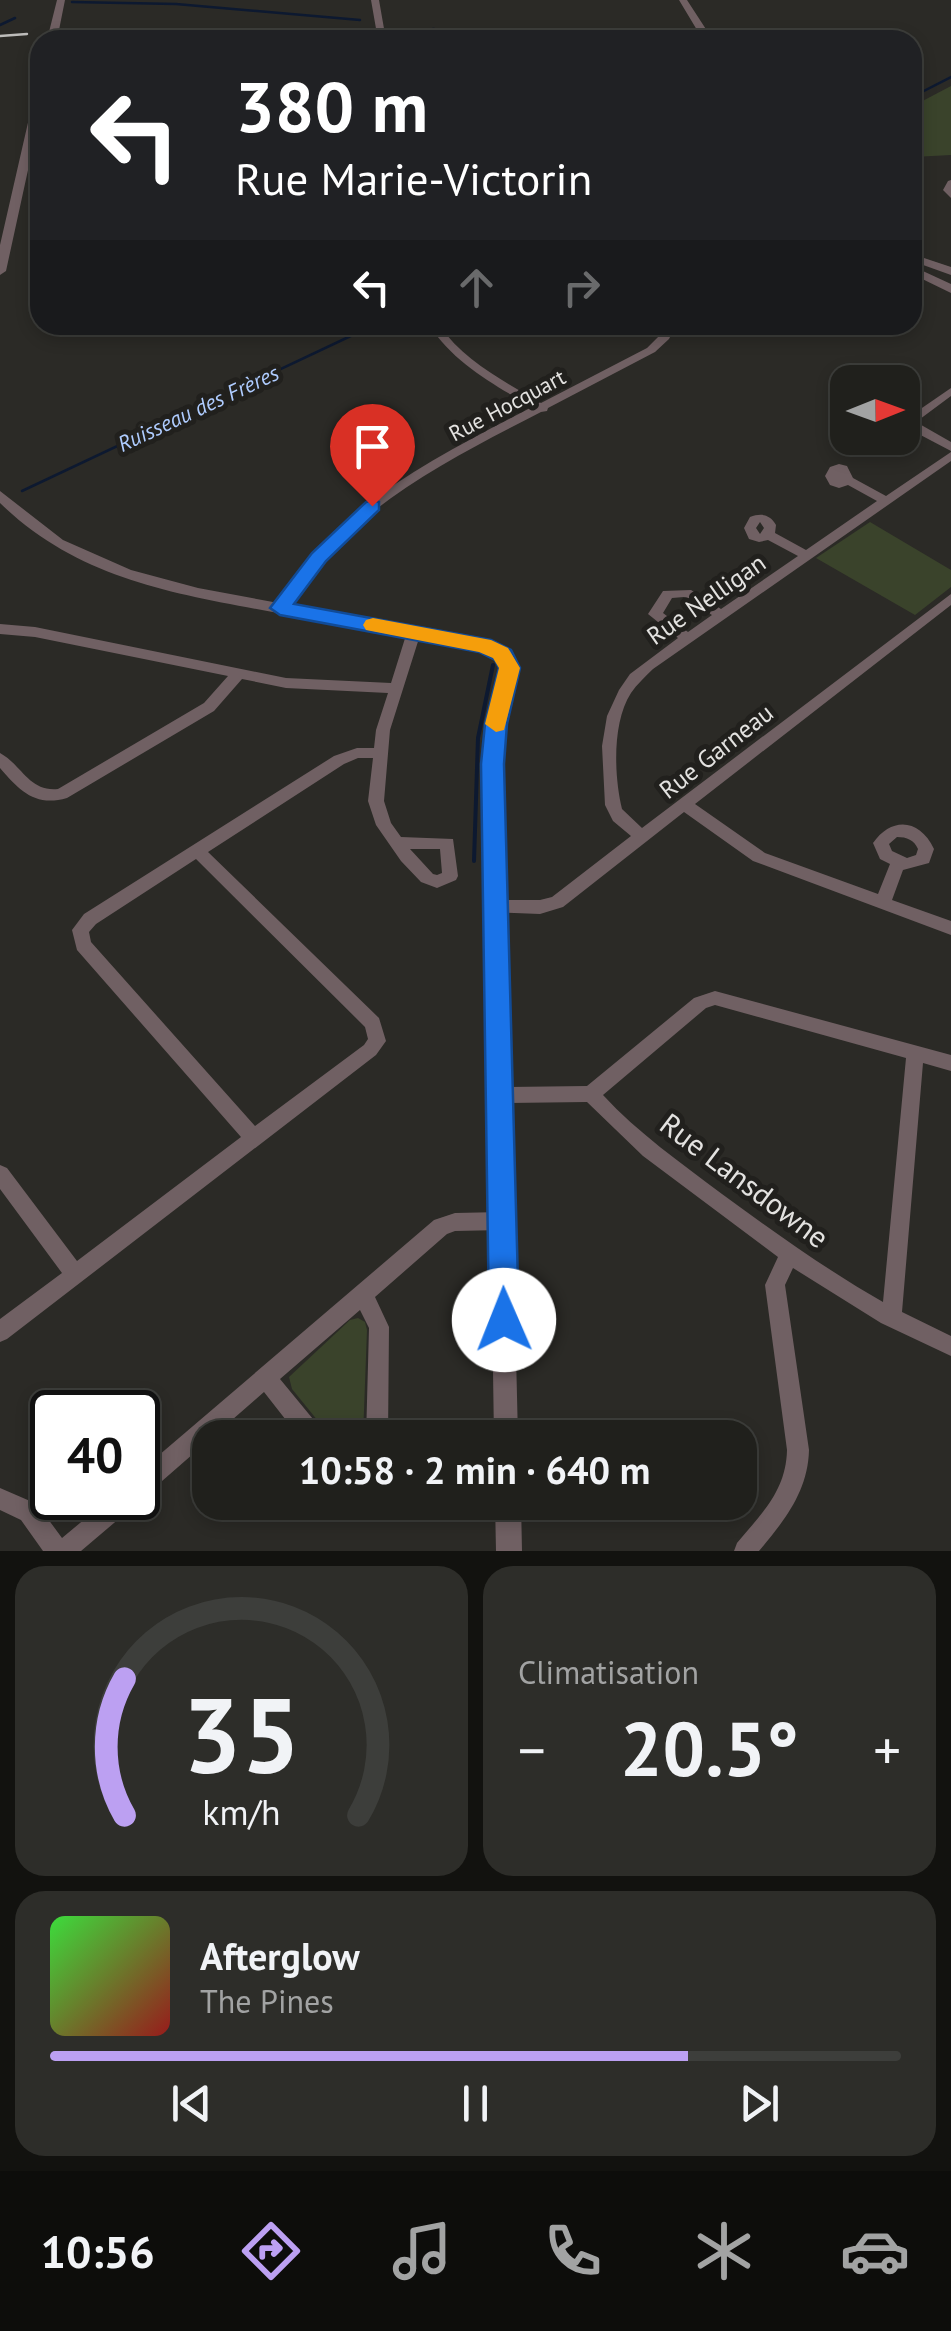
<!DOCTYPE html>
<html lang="fr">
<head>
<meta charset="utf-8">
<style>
  body { margin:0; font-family:"PT Sans",sans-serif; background:#2d2d29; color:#f1f3f6; height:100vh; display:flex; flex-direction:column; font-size:38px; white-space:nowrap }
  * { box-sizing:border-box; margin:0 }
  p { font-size:32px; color:#a2a3a3 }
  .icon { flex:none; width:55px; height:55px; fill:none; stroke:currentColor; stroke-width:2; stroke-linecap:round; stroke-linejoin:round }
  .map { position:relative; height:1551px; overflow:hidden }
  .sheet { display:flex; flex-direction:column; gap:15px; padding:15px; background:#12120f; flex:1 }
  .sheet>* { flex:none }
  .hud { position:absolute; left:30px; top:30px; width:892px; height:305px; border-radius:30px; box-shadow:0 5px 15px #0003,0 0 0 2px #3d3e3b; background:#202124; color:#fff; overflow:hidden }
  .needle { width:65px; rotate:89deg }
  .controls { position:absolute; left:830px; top:365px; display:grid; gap:20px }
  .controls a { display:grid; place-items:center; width:90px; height:90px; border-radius:20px; background:#20201c; box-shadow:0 5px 15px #0003,0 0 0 2px #3d3e3b; font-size:50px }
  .speed { position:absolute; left:30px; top:1390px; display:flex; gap:20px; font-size:50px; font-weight:700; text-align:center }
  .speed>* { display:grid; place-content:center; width:130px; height:130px; border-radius:50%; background:#20201c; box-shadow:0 5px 15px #0003,0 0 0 2px #3d3e3b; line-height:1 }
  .speed .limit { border:5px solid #111; border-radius:15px; background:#fff; color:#111 }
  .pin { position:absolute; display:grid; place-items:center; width:85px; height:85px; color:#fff; margin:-102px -42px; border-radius:50% 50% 50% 0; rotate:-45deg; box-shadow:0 0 10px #0007 }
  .pin .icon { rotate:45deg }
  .me { position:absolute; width:110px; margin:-55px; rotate:359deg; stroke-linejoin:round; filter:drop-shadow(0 0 8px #0008) }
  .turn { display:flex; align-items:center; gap:35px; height:210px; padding:0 40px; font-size:45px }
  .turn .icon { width:130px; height:130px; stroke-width:2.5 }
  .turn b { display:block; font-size:70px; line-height:85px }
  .lanes { display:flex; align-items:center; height:95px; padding:0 40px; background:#0003; justify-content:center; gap:50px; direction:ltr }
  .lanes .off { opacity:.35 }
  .big { font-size:75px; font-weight:700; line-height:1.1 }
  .sheet .card { flex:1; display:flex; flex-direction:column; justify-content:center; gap:15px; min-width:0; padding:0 35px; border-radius:30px; background:#2d2d29 }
  .sheet .dial { align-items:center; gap:0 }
  .dial svg { height:260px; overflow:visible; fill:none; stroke:#3d3e3b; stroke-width:7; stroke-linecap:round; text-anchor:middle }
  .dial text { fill:#f1f3f6; stroke:none }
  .song { display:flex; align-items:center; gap:30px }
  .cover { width:120px; height:120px; border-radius:15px; background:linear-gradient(135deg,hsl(120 70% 55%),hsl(0 70% 35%)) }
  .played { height:10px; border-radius:5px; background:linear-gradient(90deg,#bca0f2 75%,#3d3e3b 75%) }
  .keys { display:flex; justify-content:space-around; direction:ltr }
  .heat { display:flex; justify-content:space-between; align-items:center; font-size:55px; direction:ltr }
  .sheet .tiles { flex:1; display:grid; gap:15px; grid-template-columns:1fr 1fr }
  .card:last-child { grid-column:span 2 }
  .trip { position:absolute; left:192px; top:1420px; width:565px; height:100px; border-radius:30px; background:#20201c; box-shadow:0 5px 15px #0003,0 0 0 2px #3d3e3b; font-weight:700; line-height:100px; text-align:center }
  .tab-bar { display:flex; height:160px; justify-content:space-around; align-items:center; background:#0d0d0b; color:#a2a3a3 }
  .tab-bar .icon { width:70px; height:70px }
  .tab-bar .active { color:#bca0f2 }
  .tab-bar b { font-size:45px; color:#f1f3f6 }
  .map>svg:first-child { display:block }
</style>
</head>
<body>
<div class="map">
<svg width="951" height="1551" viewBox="0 0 951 1551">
  <rect width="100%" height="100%" fill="#2b2a26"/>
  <path fill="#3a432b" d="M951 86V155L913 157V106Z
    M870 522 951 570V587L915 615 816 558Z
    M358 1318 365 1322 367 1330 363 1437H331L292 1389 289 1377 350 1320Z"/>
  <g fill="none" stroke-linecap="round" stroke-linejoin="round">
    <path stroke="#0d1930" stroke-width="2.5" d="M72 2 176 4 360 20
      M0 25 15 18
      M433 29 543 40
      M912 97 951 77
      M22 491 374 325"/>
    <path stroke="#0d1930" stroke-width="4" d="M474 861 478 738 493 665"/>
    <path fill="#706063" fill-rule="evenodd" d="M371 0H379L386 40H378Z
      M951 180V198L943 190 948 181Z
      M429 325H439C465 362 504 381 541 403L647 348 660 335 666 325H676L669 339 655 352 548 408 547 411 541 412C462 453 374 496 317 566 305 580 295 596 285 611H275L273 608 275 605C286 590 296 574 307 561 366 491 453 448 532 407 493 384 455 364 429 325Z
      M951 388V396L916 422 951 442V451L911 430 903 421Z
      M951 452V461L653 669C645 677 637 684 631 693 612 722 614 776 622 809L642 828 951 594V605L695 804 765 853 878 894 890 864 880 859 873 843C892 816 920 819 934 849L929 863 903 870 892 900 951 921V935L753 861 684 812 563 907 540 914 490 912 488 907 490 902 496 900H540L552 897 631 836 613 821 605 805 602 746 607 716 619 690 630 674 678 638 648 614 663 591 691 590 721 609 798 556 768 540 759 542 749 539 744 528 750 517C761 513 770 514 776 525L775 533 806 550 877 501 848 485 839 488 830 485 825 476 830 467 839 464 847 466 853 478 886 496ZM760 522 764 528 760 534 756 528ZM684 597 712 615 688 632 663 613 672 598ZM897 837C907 837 914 840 918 849L916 855 907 858 892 851 889 844Z
      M0 624 35 627 286 678 391 683 407 632 409 629H419L421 632 390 730 384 801 391 823 401 837 453 839 458 876 456 880 437 888 421 882 401 861 376 825 368 801 373 758H358L344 764 208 852 379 1018 386 1041 376 1055 7 1339 0 1342V1319L62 1273 0 1189V1165L7 1168 77 1261 241 1137 77 950 72 930 84 914 334 756 357 748H374L376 730 388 693 286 688 242 679 214 711 67 798C35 807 20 791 0 768V753C22 765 29 792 58 789L204 703 228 676 35 637 0 634ZM410 849H440L442 873 437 875 433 874ZM196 859 365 1027 368 1039 364 1045 255 1126 91 942 89 932 96 924Z
      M715 991 951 1055V1071L923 1063 902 1312 951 1336V1356L881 1323 793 1268 785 1285 809 1450C808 1491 785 1520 759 1551H734L737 1543C762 1513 786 1491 787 1450L765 1285 778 1257 643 1156 587 1102 500 1103 494 1101 491 1095 494 1089 500 1087 587 1086 694 998ZM715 1005 906 1058 883 1302C827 1270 774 1232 722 1194 681 1163 638 1133 603 1095L706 1008Z
      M502 1212 509 1215 512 1221 509 1227 502 1230 455 1231 447 1234 375 1297 389 1327 388 1438H366L369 1328 360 1310 280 1379 322 1430 324 1438H300L264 1392 146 1495 138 1498H137L138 1473 434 1220 455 1213Z
      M0 1488 37 1504 62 1538 110 1498H137L134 1506 81 1551H43L21 1520 0 1510Z"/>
    <path fill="#706063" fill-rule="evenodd" d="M57 0H65L57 40H47Z
      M679 0H687L713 40H703Z
      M40 89V115L6 271 0 275V245L35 92Z
      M912 254 951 267V275L912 261Z
      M912 266 951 284V293L912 274Z
      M0 491 63 540 131 570 198 588 484 641 506 649 518 668 504 724 502 764 518 1438H494L484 764 488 724 502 668 494 657 480 651C413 637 345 626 278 613 175 594 78 579 0 503Z
      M495 1502H521L522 1551H496Z"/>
    <path stroke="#bdbcba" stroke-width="2.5" d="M0 36 27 34"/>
  </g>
  <path fill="#1a73e8" stroke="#114b97" stroke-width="2.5" d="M372 500 379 502V510L326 561 294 604 491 640 511 650 520 668 507 724 504 764 519 1320 515 1331 504 1335 493 1331 489 1320 481 764 485 724 499 668 495 660 479 652 280 615 270 608 312 553 366 502Z"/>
  <path fill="#f59e0b" d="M373 618 491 640 508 648 520 668 504 730 496 732 485 724 499 668 493 658 479 652 366 630 363 625 366 620Z"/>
  <g text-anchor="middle" stroke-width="10" stroke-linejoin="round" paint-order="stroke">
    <g font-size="22" fill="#e3e2e0" stroke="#21201d">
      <text transform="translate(507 405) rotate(-28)" y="8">Rue Hocquart</text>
    </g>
    <g font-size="22" font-style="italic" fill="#afccff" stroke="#21201d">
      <text transform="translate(198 408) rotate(-25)" y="8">Ruisseau des Frères</text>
    </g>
    <g font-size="25" fill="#e3e2e0" stroke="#21201d">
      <text transform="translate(706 599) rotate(-35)" y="9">Rue Nelligan</text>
      <text transform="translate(716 751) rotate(-38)" y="9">Rue Garneau</text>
    </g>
    <g font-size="30" fill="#e3e2e0" stroke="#21201d">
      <text transform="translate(744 1181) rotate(37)" y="10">Rue Lansdowne</text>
    </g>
  </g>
</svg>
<div class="controls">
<a><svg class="needle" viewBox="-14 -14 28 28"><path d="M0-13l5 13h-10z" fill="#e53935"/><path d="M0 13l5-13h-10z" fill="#a2a3a3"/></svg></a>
</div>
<div class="speed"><div class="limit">40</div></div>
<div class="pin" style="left:372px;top:506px;background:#d93025"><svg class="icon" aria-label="arrive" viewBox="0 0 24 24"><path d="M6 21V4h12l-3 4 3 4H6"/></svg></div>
<svg class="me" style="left:504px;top:1320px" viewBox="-20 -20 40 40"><circle r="19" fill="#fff"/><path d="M0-13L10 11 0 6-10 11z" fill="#1a73e8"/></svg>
<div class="trip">10:58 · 2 min · 640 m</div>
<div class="hud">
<div class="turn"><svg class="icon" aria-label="left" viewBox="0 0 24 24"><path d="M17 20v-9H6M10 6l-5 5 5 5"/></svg><div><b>380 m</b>Rue Marie-Victorin</div></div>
<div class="lanes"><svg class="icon" aria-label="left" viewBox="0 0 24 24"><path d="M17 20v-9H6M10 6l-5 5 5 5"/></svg><svg class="icon off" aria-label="ahead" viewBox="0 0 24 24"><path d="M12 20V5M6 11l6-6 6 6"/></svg><svg class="icon off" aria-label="right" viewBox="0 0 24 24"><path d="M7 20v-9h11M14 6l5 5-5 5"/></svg></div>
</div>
</div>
<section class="sheet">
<div class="tiles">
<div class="card dial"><svg viewBox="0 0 100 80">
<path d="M14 69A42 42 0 1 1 86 69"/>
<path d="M14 69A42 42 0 0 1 14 27" stroke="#bca0f2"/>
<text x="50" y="56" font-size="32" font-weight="700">35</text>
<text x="50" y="72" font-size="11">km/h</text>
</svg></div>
<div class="card"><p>Climatisation</p>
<div class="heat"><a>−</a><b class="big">20.5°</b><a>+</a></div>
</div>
<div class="card">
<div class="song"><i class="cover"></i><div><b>Afterglow</b><p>The Pines</p></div></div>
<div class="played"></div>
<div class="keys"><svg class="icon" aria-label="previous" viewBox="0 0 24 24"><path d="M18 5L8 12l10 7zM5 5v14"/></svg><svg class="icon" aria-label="pause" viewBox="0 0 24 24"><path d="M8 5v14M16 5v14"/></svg><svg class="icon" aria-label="next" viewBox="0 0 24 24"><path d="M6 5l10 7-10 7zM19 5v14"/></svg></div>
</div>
</div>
</section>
<nav class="tab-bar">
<b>10:56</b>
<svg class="icon active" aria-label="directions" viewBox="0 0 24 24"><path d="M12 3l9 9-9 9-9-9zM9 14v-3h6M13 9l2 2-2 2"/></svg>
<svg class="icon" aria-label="music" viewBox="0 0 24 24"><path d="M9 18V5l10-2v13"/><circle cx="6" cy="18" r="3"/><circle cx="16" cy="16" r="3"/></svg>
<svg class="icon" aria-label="phone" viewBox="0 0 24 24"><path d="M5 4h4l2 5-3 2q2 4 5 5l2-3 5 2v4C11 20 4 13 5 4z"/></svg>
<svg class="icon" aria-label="climate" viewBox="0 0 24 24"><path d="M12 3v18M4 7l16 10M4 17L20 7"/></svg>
<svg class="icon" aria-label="car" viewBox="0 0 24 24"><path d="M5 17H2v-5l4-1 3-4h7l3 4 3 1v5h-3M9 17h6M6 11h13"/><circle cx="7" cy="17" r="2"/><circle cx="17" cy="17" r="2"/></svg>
</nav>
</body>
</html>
